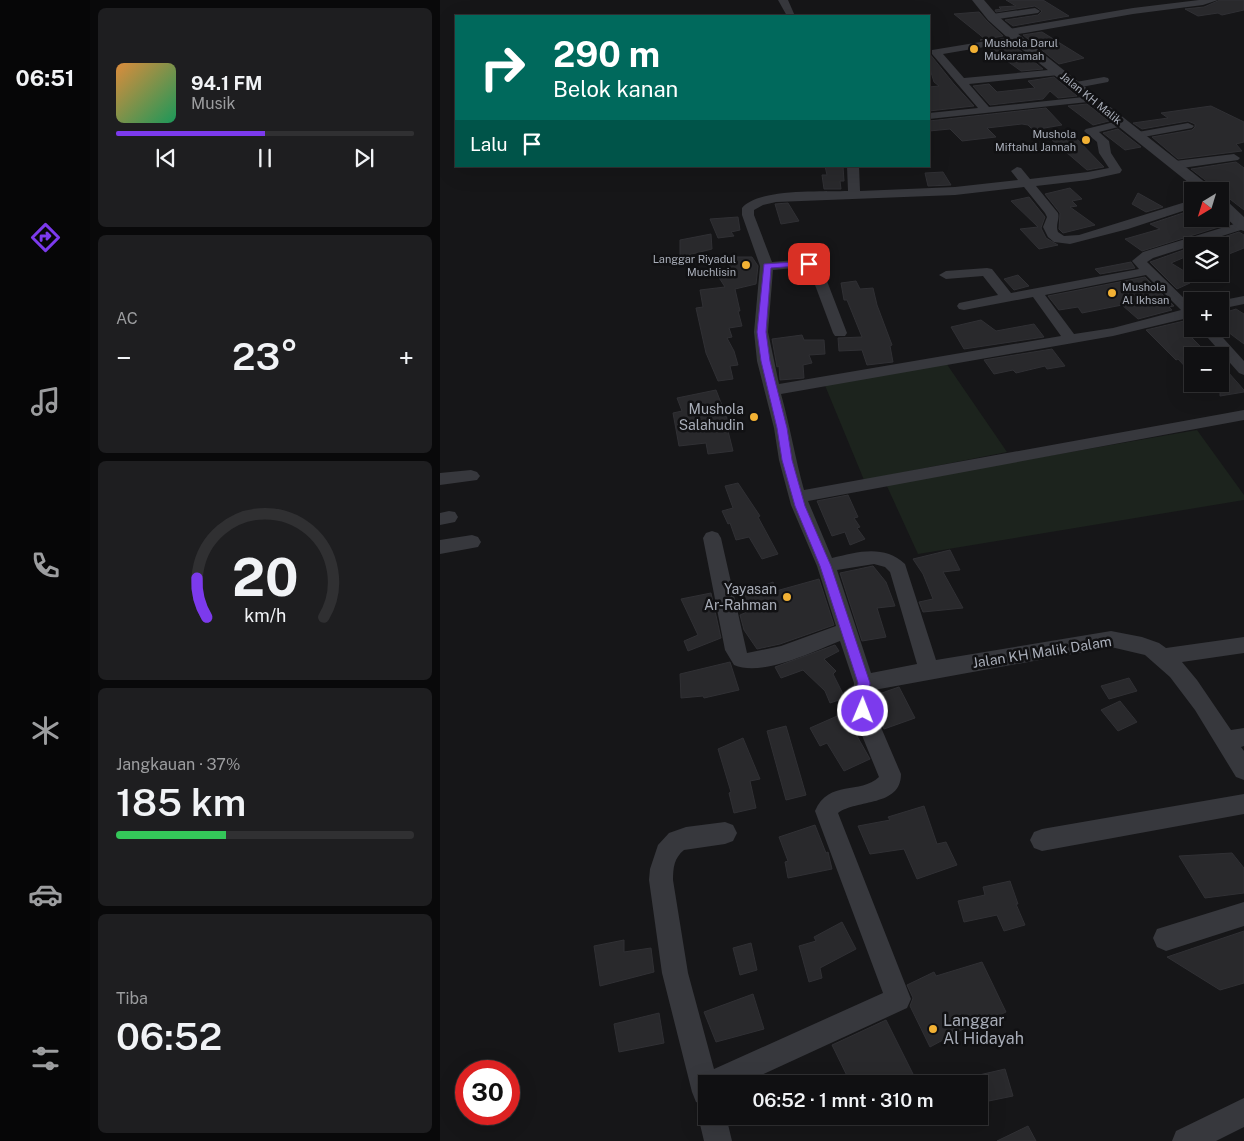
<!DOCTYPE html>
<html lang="id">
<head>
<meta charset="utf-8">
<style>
  body { margin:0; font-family:"Public Sans",sans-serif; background:#1e1e20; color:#f1f3f6; height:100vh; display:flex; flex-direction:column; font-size:19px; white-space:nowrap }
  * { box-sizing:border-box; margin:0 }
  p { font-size:16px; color:#9c9d9f }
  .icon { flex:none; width:28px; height:28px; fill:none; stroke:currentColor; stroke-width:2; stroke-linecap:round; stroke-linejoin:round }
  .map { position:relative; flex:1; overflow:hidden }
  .panel { display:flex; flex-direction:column; gap:8px; padding:8px; background:#09090a; width:350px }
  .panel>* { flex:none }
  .top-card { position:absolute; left:15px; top:15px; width:475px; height:152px; border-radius:0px; box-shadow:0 5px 20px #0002,0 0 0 1px #303032; background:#00695c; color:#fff; overflow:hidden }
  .needle { width:32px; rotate:218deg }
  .tools { position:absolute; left:744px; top:182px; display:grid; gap:10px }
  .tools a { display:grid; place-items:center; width:45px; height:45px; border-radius:0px; background:#101012; box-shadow:0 5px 20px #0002,0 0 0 1px #303032; font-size:25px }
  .speed { position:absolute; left:15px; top:1060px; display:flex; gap:10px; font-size:25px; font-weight:700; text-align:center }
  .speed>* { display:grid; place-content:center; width:65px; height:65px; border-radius:50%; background:#101012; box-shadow:0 5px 20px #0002,0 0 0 1px #303032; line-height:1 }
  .speed .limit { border:8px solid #d22; background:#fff; color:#111 }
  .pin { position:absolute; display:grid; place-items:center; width:42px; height:42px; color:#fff; margin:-21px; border-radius:10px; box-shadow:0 2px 8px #0006 }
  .me { position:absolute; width:55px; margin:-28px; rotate:1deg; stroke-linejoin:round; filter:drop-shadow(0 0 4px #0008) }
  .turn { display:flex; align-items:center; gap:18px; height:105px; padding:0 15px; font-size:22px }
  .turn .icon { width:65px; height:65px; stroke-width:2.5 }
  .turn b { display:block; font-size:35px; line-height:42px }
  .then { display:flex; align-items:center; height:48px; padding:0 15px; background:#0003; gap:10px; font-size:19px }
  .big { font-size:38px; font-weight:600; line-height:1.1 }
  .panel .card { flex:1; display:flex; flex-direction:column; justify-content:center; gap:8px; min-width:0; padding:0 18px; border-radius:8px; background:#1e1e20 }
  .panel .dial { align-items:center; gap:0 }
  .dial svg { height:130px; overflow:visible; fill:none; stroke:#303032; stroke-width:7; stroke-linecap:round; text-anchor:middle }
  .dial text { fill:#f1f3f6; stroke:none }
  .song { display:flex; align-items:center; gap:15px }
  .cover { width:60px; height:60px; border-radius:8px; background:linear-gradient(135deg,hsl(30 70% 55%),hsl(150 70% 35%)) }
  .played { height:5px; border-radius:2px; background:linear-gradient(90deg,#7c3aed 50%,#303032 50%) }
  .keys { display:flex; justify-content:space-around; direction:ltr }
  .heat { display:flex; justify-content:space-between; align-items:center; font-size:28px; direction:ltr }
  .charge { height:8px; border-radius:4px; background:linear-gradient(90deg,#34c759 37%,#303032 0) }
  .trip { position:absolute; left:258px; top:1075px; width:290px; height:50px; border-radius:0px; background:#101012; box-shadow:0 5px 20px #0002,0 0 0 1px #303032; font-weight:600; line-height:50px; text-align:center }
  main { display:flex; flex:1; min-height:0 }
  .dock { display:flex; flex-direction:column; width:90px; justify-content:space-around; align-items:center; background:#060607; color:#9c9d9f }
  .dock .icon { width:35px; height:35px }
  .dock .on { color:#7c3aed }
  .dock b { font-size:22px; color:#f1f3f6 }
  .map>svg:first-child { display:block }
</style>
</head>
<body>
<main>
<nav class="dock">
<b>06:51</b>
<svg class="icon on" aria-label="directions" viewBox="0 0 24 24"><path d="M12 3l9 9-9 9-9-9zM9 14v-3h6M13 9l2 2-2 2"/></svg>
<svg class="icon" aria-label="music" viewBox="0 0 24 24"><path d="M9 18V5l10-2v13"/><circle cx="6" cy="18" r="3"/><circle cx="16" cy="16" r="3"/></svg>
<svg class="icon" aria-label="phone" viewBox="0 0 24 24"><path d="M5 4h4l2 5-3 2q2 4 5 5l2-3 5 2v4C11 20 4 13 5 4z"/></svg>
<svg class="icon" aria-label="climate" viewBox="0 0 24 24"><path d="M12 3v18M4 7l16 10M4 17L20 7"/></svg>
<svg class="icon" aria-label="car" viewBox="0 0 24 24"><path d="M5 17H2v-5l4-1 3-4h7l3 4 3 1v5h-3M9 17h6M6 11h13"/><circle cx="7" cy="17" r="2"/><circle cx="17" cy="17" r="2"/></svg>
<svg class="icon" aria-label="filters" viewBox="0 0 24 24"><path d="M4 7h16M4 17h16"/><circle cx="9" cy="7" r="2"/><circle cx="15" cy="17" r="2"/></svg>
</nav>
<section class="panel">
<div class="card">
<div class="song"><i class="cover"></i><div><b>94.1 FM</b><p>Musik</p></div></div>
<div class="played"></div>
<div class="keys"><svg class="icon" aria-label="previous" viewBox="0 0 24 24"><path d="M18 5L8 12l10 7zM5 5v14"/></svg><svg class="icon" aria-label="pause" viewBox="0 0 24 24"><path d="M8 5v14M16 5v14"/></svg><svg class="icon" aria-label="next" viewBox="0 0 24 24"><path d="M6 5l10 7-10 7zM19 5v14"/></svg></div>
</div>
<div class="card"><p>AC</p>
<div class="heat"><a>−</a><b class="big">23°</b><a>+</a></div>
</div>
<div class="card dial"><svg viewBox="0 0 100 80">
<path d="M14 69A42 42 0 1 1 86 69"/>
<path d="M14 69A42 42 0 0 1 8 45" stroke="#7c3aed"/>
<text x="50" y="56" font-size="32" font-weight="700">20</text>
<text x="50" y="72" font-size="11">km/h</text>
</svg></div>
<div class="card"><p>Jangkauan · 37%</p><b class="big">185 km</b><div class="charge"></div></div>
<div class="card"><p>Tiba</p><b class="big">06:52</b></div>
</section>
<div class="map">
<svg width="804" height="1141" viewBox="0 0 804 1141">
  <rect width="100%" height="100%" fill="#161618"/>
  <path fill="#1c231d" d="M506 363 567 452 424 480 384 383Z
    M757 430 804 495V500L478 554 446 484Z"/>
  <path fill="#29292c" stroke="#303034" d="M566 0H603L629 16 573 26 565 20 598 15 602 11 595 6 556 12 555 10 561 9 559 7 576 6Z
    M780 0H804V10L782 15 778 13 758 16 745 9 764 7Z
    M539 12 547 21 563 36 540 40 545 39 514 14Z
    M602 32 644 58 619 64 583 35Z
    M572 44 603 69 581 71 549 48Z
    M489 53 514 84 534 106 489 111V87L499 86 494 82 489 66Z
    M614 77 637 96 618 98 610 91 603 99 550 105 533 86 549 84 557 92 595 88 588 81Z
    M647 104 669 121 653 125 628 106Z
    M771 106 804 122V142L796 144 802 151 738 159 712 137 752 130 755 127V124L748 121 702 129 693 123 728 118 721 113Z
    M606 108 622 125 593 130 588 125 582 124 547 128 556 137 522 141 510 129 489 131V121Z
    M678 129 701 147 685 150 663 133Z
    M631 133 664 167 647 170 612 140Z
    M796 162 804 168V210L751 169Z
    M385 166H403L404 181H400L401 189H384L382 175H387Z
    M503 172 511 185 488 186 485 173Z
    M630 188 642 199 632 201 637 206 630 207 655 225 623 233 619 229 620 213 605 194Z
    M698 193 723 207 706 212 692 204Z
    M589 197 605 217 601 228 606 238 618 245 599 249 580 229 598 227 571 201Z
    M348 203 359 221 341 224 335 204Z
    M752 210V219H774L785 225 702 251 685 239 720 229 710 224Z
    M298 217 300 230 291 232 294 236 278 238 270 219Z
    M799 232 804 235V248L789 254 780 257V243L772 246H756Z
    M271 234 272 249 240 257V240Z
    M752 247V254L731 263 754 277 746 280 750 283 737 289 710 262Z
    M283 257H312L318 266 316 284 295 289 300 311H298L302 326 289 328 292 337 287 338 294 351 298 365 290 366 293 379 278 381 266 353 256 308 263 307 260 290 285 287 278 276 295 272Z
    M691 262 695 268 660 274 655 269Z
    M578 275 589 286 574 290 564 279Z
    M705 277 734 306 729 307 732 310 698 319 682 305 642 313 638 307 619 310 608 296Z
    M416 281 420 289 433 288 437 305 452 345 450 346 453 362 427 365 422 350 399 351 398 338 422 337 407 300H404L401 283Z
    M796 309 804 314V344L780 326V314Z
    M541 320 556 331 594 324 604 337 524 349 511 327Z
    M744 321 761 336 752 338 767 353 752 356V374L738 359 736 360 706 330Z
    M362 335 364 340H384L385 354 369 355 372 363 363 365 364 378 340 380 339 366 337 367 332 339Z
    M612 349 625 366 607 369 605 366 576 373 573 370 554 374 544 360Z
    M780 363 804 390V392L780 396Z
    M276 390 290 426 287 427 293 451 268 454 266 443 239 446 233 413 242 411 237 398Z
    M298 483 320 516 318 517 338 554 322 559 309 537 296 540 290 523 288 524 282 511 293 508 285 486Z
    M408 495 418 517 414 518 420 527 417 528 425 539 410 545 405 532 392 536 377 501Z
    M510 550 520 570 503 572 523 608 483 612 479 602 493 599 483 574 473 559Z
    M433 566 446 582 455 606 437 608 446 637 422 641 400 573Z
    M379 579 394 625 340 644 317 649 304 630 300 615 309 611 303 595 333 582 336 591Z
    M271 593 281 638 248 651 244 641 258 635 241 599Z
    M395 645 399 651 384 659 396 671 393 674 405 698 390 703 385 691 363 670 341 678 335 667Z
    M290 662 299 690 264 698 263 696 241 698 240 674Z
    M689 678 697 691 669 699 661 686Z
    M459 687 475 718 444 729 436 711V695Z
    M680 701 697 722 678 731 661 710Z
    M404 713 430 759 404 771 387 743 380 746 370 728Z
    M346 726 366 795 346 800 327 731Z
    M303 738 320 779 310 781 316 808 294 813 289 793 291 792 278 749Z
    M484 806 497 844 506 842 517 865 477 879 464 849 430 854 418 826 450 820 448 817Z
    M375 825 386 853 388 852 392 869 348 878 345 862 348 861 339 837Z
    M792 853 804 868V893L765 898 739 856Z
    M570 881 578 904H576L585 925 564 931 557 915 524 922 518 901 545 895 543 887Z
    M402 922 416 949 380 968 382 978 369 982 359 946 376 941 374 937Z
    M804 931V983L780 990 727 957Z
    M184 940V952L211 948 214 972 160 986 154 946Z
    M311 943 317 970 300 975 293 948Z
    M542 962 566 1012 529 1029 527 1027 490 1047 470 1006 473 998 467 985 494 972 496 976Z
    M313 994 324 1029 276 1042 264 1012Z
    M219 1013 224 1043 179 1052 174 1024Z
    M446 1020 478 1084H411L392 1045Z
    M565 1069 573 1096 539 1103V1075Z
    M588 1126 596 1141H557Z"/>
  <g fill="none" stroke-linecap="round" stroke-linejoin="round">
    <path fill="#37383d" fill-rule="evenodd" d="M338 0H348L355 16H347Z
      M759 0H778L763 5 693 14 585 33 569 35 564 32 569 29 693 8Z
      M595 8 600 11 598 13 552 20 547 17 552 14Z
      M577 36 582 39 580 41 503 54 524 78 619 69 624 72 619 75 529 84 549 107 653 96 658 99 657 101 489 119V113L538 108 492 54V50Z
      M664 77 668 78 669 80 668 82 636 88 631 85 636 82Z
      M682 120 688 123 686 125 659 132 669 141 671 153 682 170 680 173 648 180 596 186 618 213C620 219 615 225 618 232L624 236 639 235 752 200V208L688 229 630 244 614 242 608 237 603 227 607 217 605 213 584 187 515 195 336 202 323 205 314 210V215L332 262 366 259 380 263 407 333 405 336H395L393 333 369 269 365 267 333 270 328 332 339 384 621 336 593 297 524 310 519 309 517 306 519 303 558 295 543 276 506 279 499 275 506 271 547 268 552 269 571 293 699 269 692 261 703 252 804 221V229L713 258 707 262 752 306V317L673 336 341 394C350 426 355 458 364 490L804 410V420L368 501 392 558C417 552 444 544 465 564L496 660 671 631 702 637 719 643 726 648 804 637V653L742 662 757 680 791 730 804 728V746L801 747 804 751V780L796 777 755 710 730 677 705 655 671 647 434 690V711L461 774C461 807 417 799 398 813L471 999 467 1008 302 1084H266V1116H286L292 1141H264L258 1116 264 1105 256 1102 252 1092 222 973 209 880 210 869 218 845 229 833 246 827 285 822 293 825 297 833 293 841 285 844 244 850C234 858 233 868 233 880L248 973 274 1069 443 993 375 811C389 779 420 795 439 777L412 711 414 683 400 641C372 652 322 677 294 665L285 650 263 538 266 533 272 531 278 533 281 538 307 653 341 646 396 626 377 566 351 505 339 460 334 428 317 361 314 332 320 266 302 215V208C318 188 383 192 408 191L407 166H419L420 191 515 187 578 180 571 171 577 167 581 168 590 179 648 172 669 168 659 153 657 142 644 131 646 129ZM706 275 741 310 673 328 634 334 605 295ZM434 564 445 567 450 572 477 664 431 673 397 570Z
      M748 123 754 126 752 128 698 138 692 135 698 132Z
      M794 154 800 158 798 160 735 169 729 165 735 161Z
      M804 296V304L780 309V301H778Z
      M760 329H775L804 361V375L799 373Z
      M31 470 37 472 40 476 37 480 0 485V473Z
      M9 511 15 512 18 517 15 522 0 525V513Z
      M32 535 38 537 41 542 38 547 0 554V540Z
      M804 794V814L602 851 594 848 590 840 594 832 602 829Z
      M804 902V926L726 951 717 947 713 938 717 929Z
      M804 1098V1127L776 1141H732L736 1131Z"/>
    <path fill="#37383d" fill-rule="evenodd" d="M532 0H544L556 14 577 33 776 191H759L569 39 548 20Z
      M780 198 786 200 804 217V231L798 229 780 212Z"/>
  </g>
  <path fill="#7c3aed" stroke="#51269a" d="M369 261 372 262V265L331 268 326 332 330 361 347 428 352 460 365 506 391 566 430 683C429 691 431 708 428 714L423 716 419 714 415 701 418 683 380 566 355 506 342 460 337 428 321 361 317 332 324 264Z"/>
  <g fill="#f2b134" stroke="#111113" stroke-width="2">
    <circle cx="534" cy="49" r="5"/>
    <circle cx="646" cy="140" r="5"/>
    <circle cx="306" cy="265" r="5"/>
    <circle cx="672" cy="293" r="5"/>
    <circle cx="314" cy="417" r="5"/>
    <circle cx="347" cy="597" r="5"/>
    <circle cx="493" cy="1029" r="5"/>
  </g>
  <g text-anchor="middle" stroke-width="5" stroke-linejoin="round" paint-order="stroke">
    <g font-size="11" fill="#a8adb8" stroke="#111113" text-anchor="start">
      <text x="544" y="47">Mushola Darul<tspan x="544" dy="13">Mukaramah</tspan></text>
      <text x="636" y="138" text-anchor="end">Mushola<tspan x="636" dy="13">Miftahul Jannah</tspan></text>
      <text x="296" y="263" text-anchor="end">Langgar Riyadul<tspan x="296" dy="13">Muchlisin</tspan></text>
      <text x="682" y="291">Mushola<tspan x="682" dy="13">Al Ikhsan</tspan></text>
    </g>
    <g font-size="11" fill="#a8adb8" stroke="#111113">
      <text transform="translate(651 98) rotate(39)" y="4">Jalan KH Malik</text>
    </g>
    <g font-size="14" fill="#a8adb8" stroke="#111113" text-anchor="end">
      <text x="304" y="414">Mushola<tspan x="304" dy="16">Salahudin</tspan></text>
      <text x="337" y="594">Yayasan<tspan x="337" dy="16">Ar-Rahman</tspan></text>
    </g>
    <g font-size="14" fill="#a8adb8" stroke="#111113">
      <text transform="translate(602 652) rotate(-9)" y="5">Jalan KH Malik Dalam</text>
    </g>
    <g font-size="16" fill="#a8adb8" stroke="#111113" text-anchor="start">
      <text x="503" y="1026">Langgar<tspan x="503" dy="18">Al Hidayah</tspan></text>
    </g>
  </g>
</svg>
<div class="tools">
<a><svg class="needle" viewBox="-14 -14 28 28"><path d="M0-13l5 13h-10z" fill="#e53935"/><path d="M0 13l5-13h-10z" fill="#9c9d9f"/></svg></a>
<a><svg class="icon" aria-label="layers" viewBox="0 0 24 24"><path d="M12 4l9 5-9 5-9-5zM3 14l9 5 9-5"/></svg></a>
<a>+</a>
<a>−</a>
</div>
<div class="speed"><div class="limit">30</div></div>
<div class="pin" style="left:369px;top:264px;background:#d93025"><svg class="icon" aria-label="arrive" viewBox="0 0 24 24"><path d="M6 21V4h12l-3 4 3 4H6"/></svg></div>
<svg class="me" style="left:423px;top:711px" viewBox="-20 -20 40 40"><circle r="17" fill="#7c3aed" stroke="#fff" stroke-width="3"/><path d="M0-11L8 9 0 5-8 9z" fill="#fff"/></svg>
<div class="trip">06:52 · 1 mnt · 310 m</div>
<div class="top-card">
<div class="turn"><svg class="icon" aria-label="right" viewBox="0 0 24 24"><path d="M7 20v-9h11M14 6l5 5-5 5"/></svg><div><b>290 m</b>Belok kanan</div></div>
<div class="then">Lalu<svg class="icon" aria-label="arrive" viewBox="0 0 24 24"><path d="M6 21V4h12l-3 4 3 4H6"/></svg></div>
</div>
</div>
</main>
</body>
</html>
